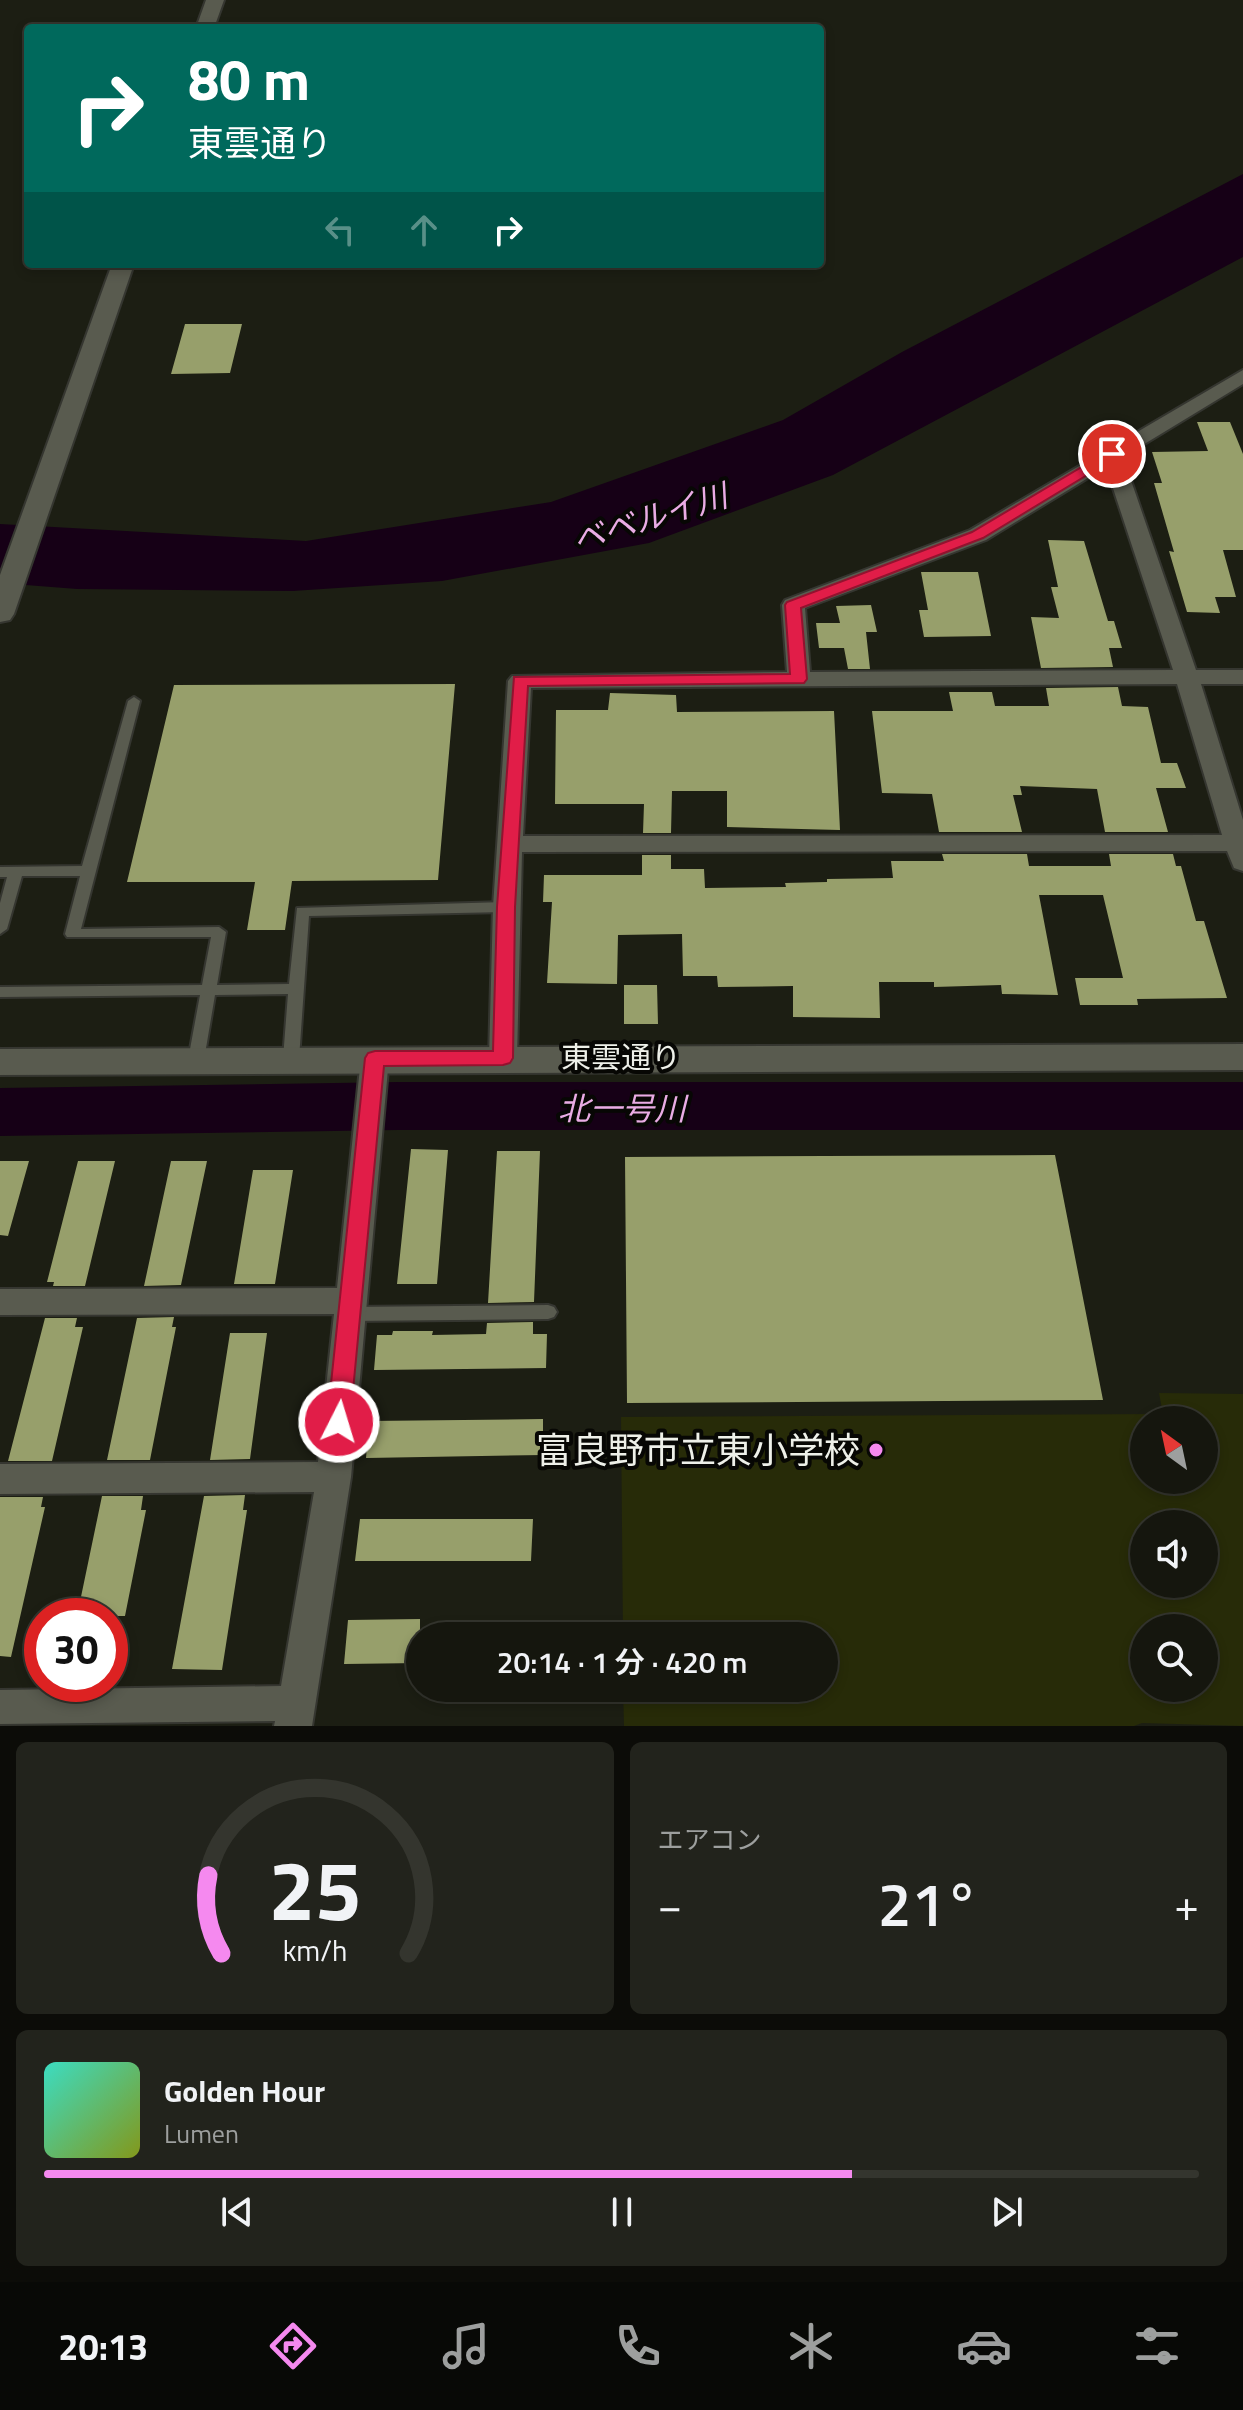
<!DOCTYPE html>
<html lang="ja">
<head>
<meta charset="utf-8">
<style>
  body { margin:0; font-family:"Titillium Web","Noto Sans JP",sans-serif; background:#22231c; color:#f1f3f6; height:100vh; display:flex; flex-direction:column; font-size:30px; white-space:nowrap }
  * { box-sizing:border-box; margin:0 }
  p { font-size:26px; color:#9d9f9e }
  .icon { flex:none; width:44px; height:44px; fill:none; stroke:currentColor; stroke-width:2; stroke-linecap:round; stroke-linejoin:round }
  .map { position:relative; height:1726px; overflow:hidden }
  .panel { display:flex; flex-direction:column; gap:16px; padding:16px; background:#0c0c08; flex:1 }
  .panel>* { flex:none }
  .top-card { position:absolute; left:24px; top:24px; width:800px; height:244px; border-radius:8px; box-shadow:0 4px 12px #0003,0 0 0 2px #34352e; background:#00695c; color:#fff; overflow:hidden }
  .needle { width:52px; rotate:327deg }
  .fabs { position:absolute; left:1130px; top:1406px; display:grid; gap:16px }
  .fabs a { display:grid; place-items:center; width:88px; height:88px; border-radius:50%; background:#15160e; box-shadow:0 4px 12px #0003,0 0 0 2px #34352e; font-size:40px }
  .speed { position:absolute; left:24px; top:1598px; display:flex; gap:16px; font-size:40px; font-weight:700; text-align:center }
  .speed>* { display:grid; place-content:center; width:104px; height:104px; border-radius:50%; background:#15160e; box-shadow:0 4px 12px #0003,0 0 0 2px #34352e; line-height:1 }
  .speed .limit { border:12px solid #d22; background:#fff; color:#111 }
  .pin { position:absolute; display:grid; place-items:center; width:68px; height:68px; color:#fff; margin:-34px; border:4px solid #fff; border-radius:50%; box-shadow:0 2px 8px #0007 }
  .me { position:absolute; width:88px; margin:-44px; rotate:5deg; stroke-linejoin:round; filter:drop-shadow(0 0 6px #0008) }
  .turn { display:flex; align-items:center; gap:28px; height:168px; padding:0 32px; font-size:36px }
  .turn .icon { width:104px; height:104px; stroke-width:2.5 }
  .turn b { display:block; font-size:56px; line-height:68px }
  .lanes { display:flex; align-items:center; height:76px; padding:0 32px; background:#0003; justify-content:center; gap:40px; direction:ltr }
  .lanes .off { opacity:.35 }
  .big { font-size:60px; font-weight:600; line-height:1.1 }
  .panel .card { flex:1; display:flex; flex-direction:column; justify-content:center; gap:12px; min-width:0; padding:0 28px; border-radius:12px; background:#22231c }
  .panel .dial { align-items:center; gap:0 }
  .dial svg { height:208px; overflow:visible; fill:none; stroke:#34352e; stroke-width:7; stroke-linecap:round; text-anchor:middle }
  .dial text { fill:#f1f3f6; stroke:none }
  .song { display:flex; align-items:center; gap:24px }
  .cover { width:96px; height:96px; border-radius:12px; background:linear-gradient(135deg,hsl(170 70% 55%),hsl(70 70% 35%)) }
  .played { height:8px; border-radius:4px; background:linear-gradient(90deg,#f589ef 70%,#34352e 70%) }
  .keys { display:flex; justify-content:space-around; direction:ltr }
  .heat { display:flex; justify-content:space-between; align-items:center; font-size:44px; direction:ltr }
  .panel .tiles { flex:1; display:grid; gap:16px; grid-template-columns:1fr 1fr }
  .card:last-child { grid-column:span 2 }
  .trip { position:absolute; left:406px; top:1622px; width:432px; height:80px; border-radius:40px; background:#15160e; box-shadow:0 4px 12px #0003,0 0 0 2px #34352e; font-weight:600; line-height:80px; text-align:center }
  .tab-bar { display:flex; height:128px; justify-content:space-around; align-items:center; background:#080906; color:#9d9f9e }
  .tab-bar .icon { width:56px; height:56px }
  .tab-bar .on { color:#f589ef }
  .tab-bar b { font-size:36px; color:#f1f3f6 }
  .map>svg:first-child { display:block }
</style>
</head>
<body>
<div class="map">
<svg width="1243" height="1726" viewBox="0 0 1243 1726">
  <rect width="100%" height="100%" fill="#1c1e13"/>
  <path fill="#272b08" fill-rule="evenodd" d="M1159 1393 1243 1394V1726L1142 1723 1134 1726H624L623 1688H824V1636H623L621 1417 1163 1414ZM1144 1420H1204V1480H1144ZM1144 1524H1204V1584H1144ZM1144 1628H1204V1688H1144Z"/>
  <path fill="#160016" d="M1243 174V257L833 475 649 543 442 581 293 591 77 589 0 583V524L306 541 551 502 783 420 902 352Z"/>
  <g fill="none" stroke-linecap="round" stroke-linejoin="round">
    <path fill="#160016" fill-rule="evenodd" d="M398 1082H1243V1130H398L0 1136V1088Z"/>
  </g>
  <path fill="#979f6b" d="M185 324H242L230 373 171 374Z
    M1197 422H1230L1243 454V550H1223L1236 597H1215L1220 613 1187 612 1169 551 1174 552 1154 483H1162L1152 452 1208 451Z
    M1048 540 1084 541 1108 621H1114L1122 648H1109L1113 667 1041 668 1031 617 1059 618 1051 587H1058Z
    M921 572H978L991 636 924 637 919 610H928Z
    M871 605 877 632H866L870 669H848L844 648H819L816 623H840L836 606Z
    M455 684 438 880 292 881 285 930H247L255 882H127L174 685Z
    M1118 687 1122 706 1148 707 1161 763H1177L1186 788H1156L1168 832H1105L1097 789 1020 786 1022 795H1013L1022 832H939L932 794 882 793 872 711H953L949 692H992L995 706H1049L1046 688Z
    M610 693 676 695 677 712 834 711 840 830 727 827V791H672L671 833H643L644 804H555L556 710H608Z
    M942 854H1027L1029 866H1111L1109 854H1173L1176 866H1181L1196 921H1204L1227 998 1137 999 1138 1005H1080L1075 978H1123L1103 895H1039L1058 995 1002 994 1001 985 934 987V982H879L880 1018 793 1017V986L718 987 717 976H683L682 934 618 935 617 984 547 983 552 902H543L544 875H642V855H671V869H704L705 888 786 887 785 883 827 882V879L893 878 891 861H944Z
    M624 985H657L658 1024H624Z
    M411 1149 448 1150 437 1284H397Z
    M497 1151H540L534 1302 488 1303Z
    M1055 1155 1103 1400 627 1403 625 1157Z
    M0 1161H29L8 1236 0 1235Z
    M78 1161H115L85 1286H53L54 1282H47Z
    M171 1161H207L181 1285 144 1286Z
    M253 1170H293L275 1284H234Z
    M174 1317 172 1327H176L150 1460H107L137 1318Z
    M45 1318H77L75 1327H83L52 1461H8Z
    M533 1322V1334H547L546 1368 374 1370 377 1335H392L393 1331H433L432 1335 486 1334 487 1323Z
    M230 1333H267L250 1459 210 1460Z
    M543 1419V1455L366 1458 369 1421Z
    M245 1495 243 1510H247L222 1670 172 1669 204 1496Z
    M102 1496H143L141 1510H146L125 1616H77Z
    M0 1497H43L41 1507H45L11 1657 0 1656Z
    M360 1519H533L531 1561H355Z
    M420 1619V1663L344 1664 348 1620Z"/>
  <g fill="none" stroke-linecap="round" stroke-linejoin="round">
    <defs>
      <path id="service" d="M134 697 140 701 81 929 219 927 226 932 217 985 289 984 297 908 506 902 513 907 506 912 309 916 299 1059 296 1063H286L283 1059 288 994 215 995 204 1060 201 1064H191L188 1060 200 995 0 997V987L202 985 211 937H67L65 934 80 876H22L7 929 0 934V903L7 877H0V867L82 866 128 701Z
        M548 1305 554 1307 557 1312 554 1317 548 1319 348 1321 342 1319 339 1314 342 1309 348 1307Z"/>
      <path id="minor" d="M1243 370V384L1123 457 1196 670H1243V684H1201L1243 820V871L1234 868 1227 851 522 852 517 1058 513 1065 503 1068 493 1065 489 1058 493 907 508 681 512 676 787 672 782 605 785 600 970 530ZM1106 467 1173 670 810 672 805 608 986 540ZM1177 684 1222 835 523 836 531 688Z
        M375 1048 385 1051 389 1058 351 1477 312 1726H274L275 1721 0 1724V1690L281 1686 314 1492 0 1494V1464L318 1462 334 1314 0 1315V1289L337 1288 361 1058 365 1051Z"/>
      <path id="tertiary" d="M206 0H224L214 28H196Z
        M112 264H134L14 614 10 620 0 622V575Z
        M1243 1044V1070L0 1075V1049Z"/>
    </defs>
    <use href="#service" stroke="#353630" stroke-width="4"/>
    <use href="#minor" stroke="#353630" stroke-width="4"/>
    <use href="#tertiary" stroke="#353630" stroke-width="4"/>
    <use href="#service" fill="#595b4f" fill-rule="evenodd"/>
    <use href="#minor" fill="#595b4f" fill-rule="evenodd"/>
    <use href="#tertiary" fill="#595b4f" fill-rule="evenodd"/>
  </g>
  <path fill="#e11d48" stroke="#92132f" stroke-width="2" d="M1112 449 1119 454 1117 457 983 538 801 608 807 679 804 683 528 686 515 907 513 1058 510 1063 503 1065 384 1066 350 1422 347 1429 339 1432 330 1429 327 1422 365 1058 368 1053 375 1051H493L497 907 514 677 790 674 785 605 787 602 972 532Z"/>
  <circle fill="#f589ef" stroke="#070704" stroke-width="3" cx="876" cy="1450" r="8"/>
  <g text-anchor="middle" stroke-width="8" stroke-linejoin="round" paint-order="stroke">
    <g font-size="30" fill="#eef0e9" stroke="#070704">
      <text x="621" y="1068">東雲通り</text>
    </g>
    <g font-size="32" font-style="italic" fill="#e9ace4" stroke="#070704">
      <text transform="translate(650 518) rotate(-17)" y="11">ベベルイ川</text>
      <text x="622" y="1120">北一号川</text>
    </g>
    <g font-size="36" fill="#eef0e9" stroke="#070704" text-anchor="end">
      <text x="860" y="1463">富良野市立東小学校</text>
    </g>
  </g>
</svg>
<div class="fabs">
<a><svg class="needle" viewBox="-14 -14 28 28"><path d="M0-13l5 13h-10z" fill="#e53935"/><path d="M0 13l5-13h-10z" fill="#9d9f9e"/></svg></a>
<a><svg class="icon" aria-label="sound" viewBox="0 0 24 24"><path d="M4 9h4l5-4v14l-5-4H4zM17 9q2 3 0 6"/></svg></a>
<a><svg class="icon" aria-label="search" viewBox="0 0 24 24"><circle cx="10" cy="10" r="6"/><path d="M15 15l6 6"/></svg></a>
</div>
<div class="speed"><div class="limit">30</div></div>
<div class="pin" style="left:1112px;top:454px;background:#d93025"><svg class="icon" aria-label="arrive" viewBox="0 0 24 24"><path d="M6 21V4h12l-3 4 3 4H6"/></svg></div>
<svg class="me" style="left:339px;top:1422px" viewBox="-20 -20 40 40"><circle r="17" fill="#e11d48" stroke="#fff" stroke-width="3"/><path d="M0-11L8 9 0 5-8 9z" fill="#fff"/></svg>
<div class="trip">20:14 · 1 分 · 420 m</div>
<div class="top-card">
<div class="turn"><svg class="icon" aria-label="right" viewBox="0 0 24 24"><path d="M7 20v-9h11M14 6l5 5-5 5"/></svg><div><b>80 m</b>東雲通り</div></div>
<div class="lanes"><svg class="icon off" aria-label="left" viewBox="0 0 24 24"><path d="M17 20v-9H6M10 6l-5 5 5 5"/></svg><svg class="icon off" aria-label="ahead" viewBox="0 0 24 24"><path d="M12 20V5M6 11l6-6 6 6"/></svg><svg class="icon" aria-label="right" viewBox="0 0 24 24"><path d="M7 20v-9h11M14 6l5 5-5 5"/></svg></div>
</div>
</div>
<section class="panel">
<div class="tiles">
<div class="card dial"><svg viewBox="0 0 100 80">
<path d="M14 69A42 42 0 1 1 86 69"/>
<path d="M14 69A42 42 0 0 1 9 39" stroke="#f589ef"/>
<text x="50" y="56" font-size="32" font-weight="700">25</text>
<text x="50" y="72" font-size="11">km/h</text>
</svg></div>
<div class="card"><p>エアコン</p>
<div class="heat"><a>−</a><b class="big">21°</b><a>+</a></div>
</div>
<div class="card">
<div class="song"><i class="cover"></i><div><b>Golden Hour</b><p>Lumen</p></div></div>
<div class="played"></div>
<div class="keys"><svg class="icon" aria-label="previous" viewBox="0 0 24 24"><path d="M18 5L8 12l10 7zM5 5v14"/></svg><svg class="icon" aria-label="pause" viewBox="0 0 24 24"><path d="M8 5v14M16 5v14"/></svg><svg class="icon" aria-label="next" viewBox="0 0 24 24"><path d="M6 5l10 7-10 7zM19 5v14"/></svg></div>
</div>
</div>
</section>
<nav class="tab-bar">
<b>20:13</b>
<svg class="icon on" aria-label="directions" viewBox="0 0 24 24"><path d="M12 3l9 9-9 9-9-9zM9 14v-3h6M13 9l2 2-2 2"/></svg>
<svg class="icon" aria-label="music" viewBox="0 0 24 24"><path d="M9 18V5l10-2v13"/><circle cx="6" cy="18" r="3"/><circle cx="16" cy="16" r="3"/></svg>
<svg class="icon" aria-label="phone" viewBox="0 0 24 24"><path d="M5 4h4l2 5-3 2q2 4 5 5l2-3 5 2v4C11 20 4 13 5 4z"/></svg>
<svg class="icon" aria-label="climate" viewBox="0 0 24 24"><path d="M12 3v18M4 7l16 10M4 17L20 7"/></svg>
<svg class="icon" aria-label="car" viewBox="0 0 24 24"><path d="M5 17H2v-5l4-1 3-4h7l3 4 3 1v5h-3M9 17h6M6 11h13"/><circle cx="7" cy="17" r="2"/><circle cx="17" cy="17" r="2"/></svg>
<svg class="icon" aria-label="filters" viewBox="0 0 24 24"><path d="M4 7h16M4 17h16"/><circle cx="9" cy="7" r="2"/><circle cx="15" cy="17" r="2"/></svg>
</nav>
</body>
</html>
